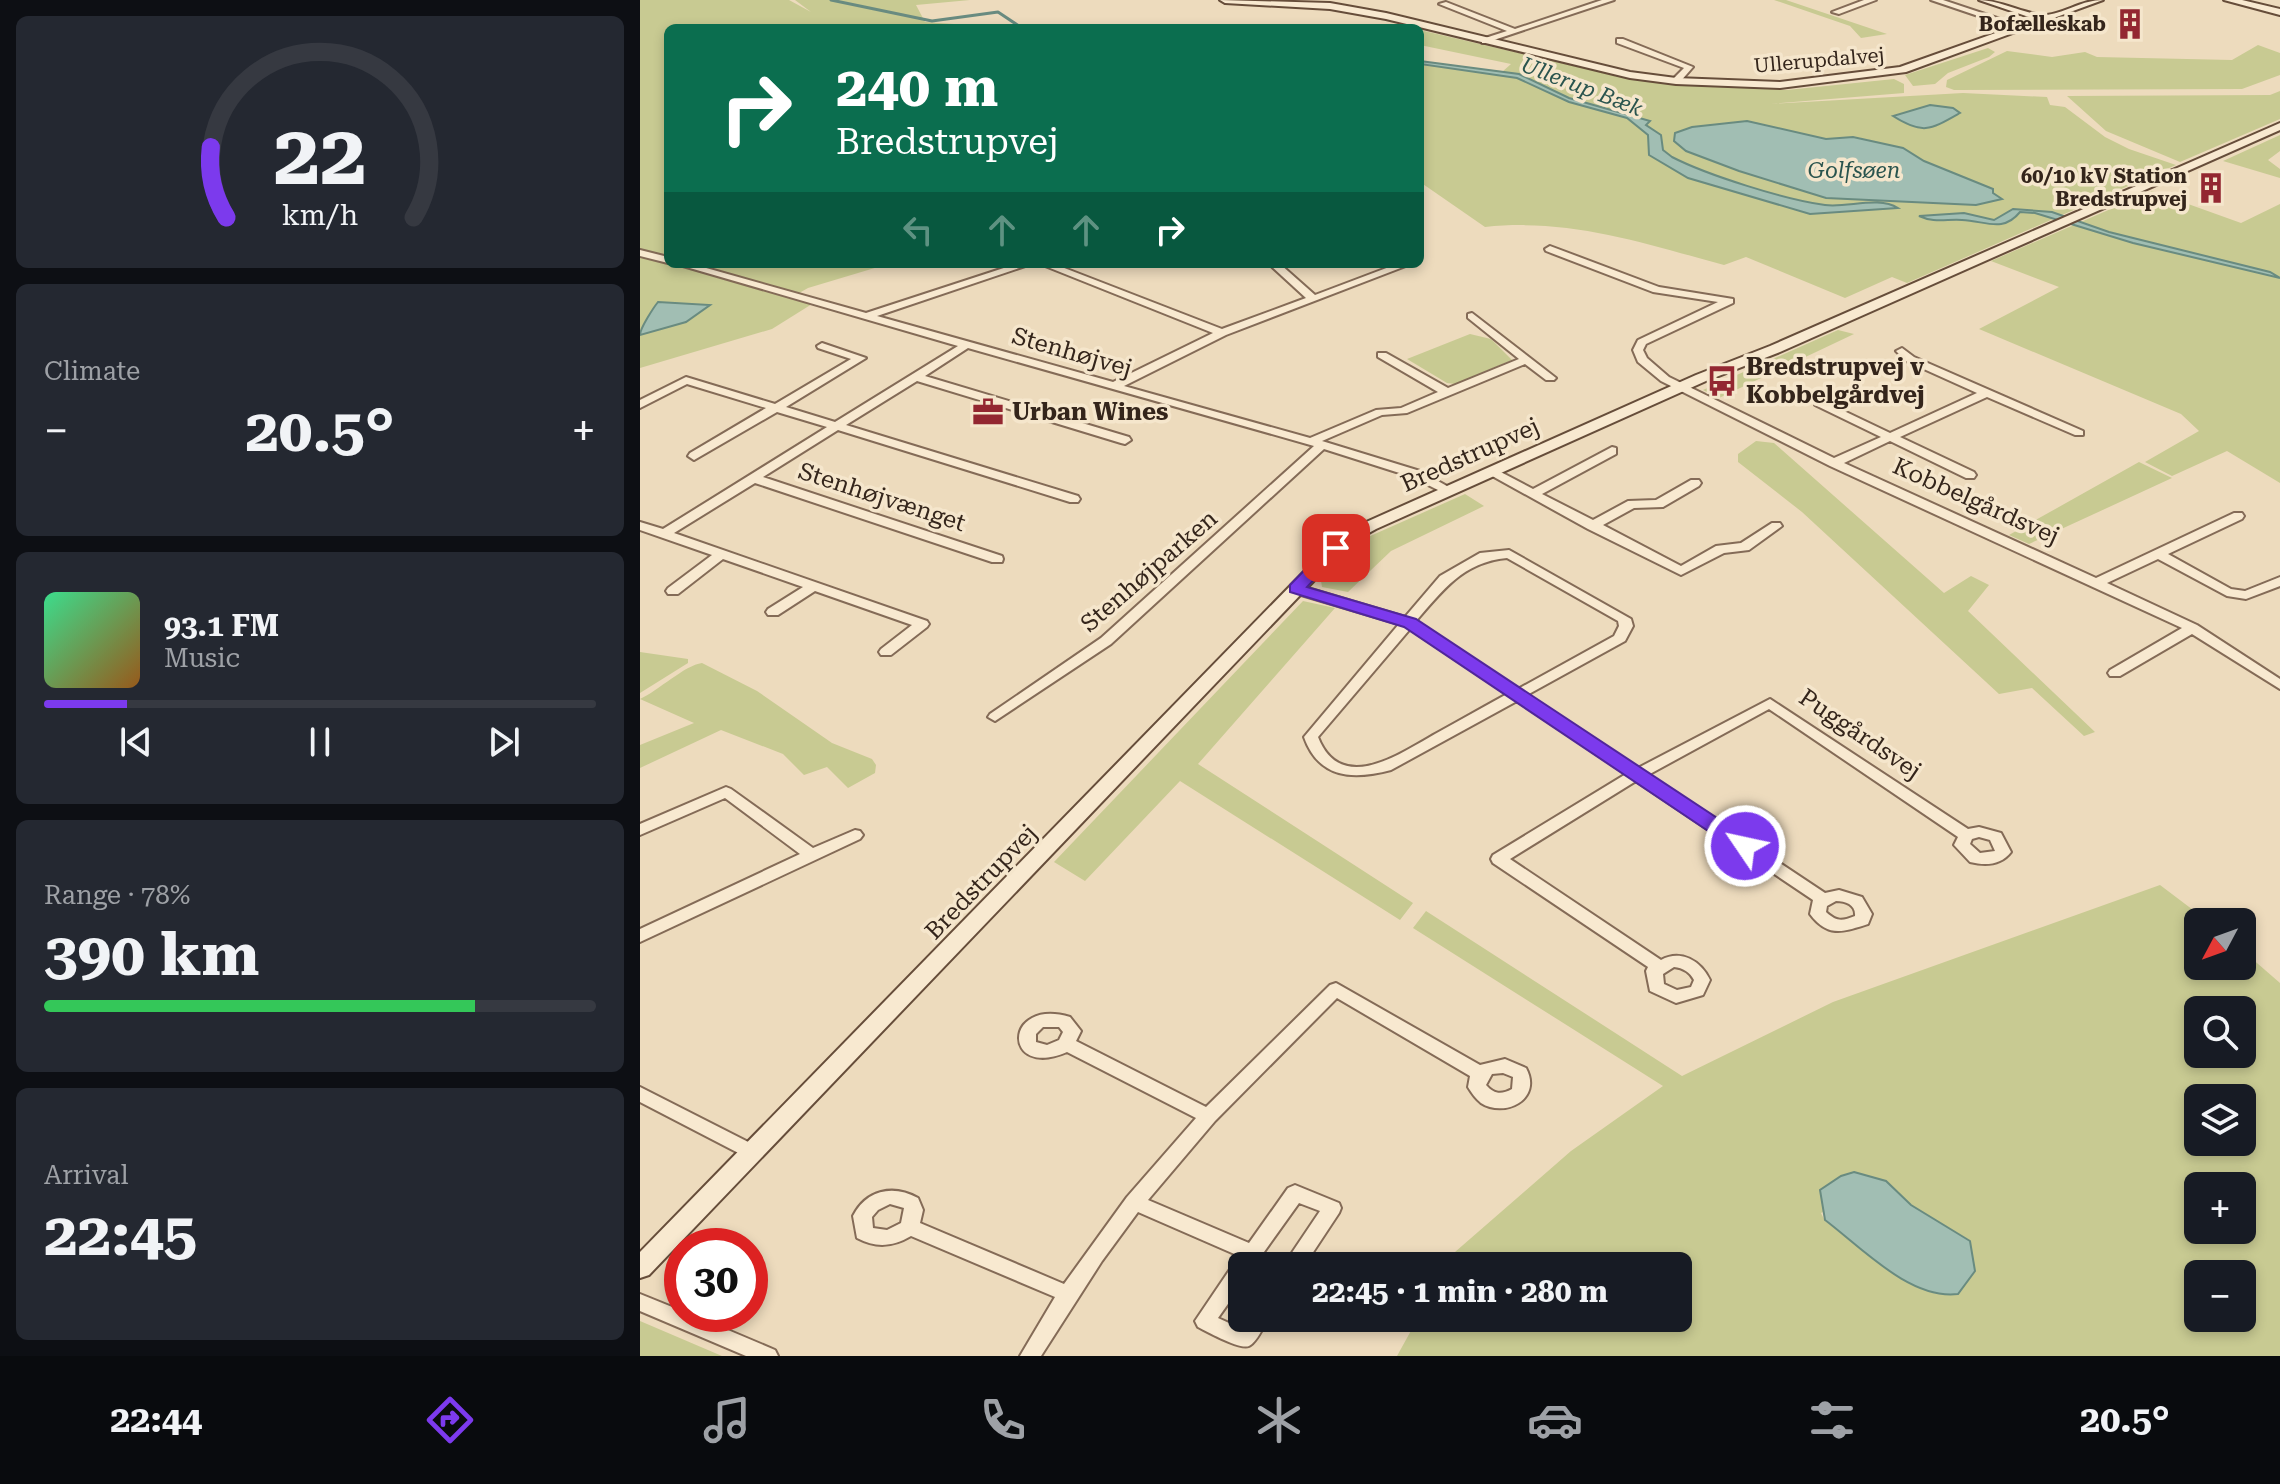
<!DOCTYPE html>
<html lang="en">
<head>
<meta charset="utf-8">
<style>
  body { margin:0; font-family:"Roboto Serif",serif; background:#242831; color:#f1f3f6; height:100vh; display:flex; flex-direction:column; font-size:30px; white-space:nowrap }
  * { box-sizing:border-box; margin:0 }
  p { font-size:26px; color:#9ea1a6 }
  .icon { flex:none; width:44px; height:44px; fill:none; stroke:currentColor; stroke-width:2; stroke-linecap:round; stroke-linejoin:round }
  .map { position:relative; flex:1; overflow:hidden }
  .panel { display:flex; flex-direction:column; gap:16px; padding:16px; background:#0d0f14; width:640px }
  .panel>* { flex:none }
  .guide { position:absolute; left:24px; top:24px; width:760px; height:244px; border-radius:12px; box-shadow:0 4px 12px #0003; background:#0b6e4f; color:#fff; overflow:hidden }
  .needle { width:52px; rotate:229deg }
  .controls { position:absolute; left:1544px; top:908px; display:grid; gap:16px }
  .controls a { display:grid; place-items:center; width:72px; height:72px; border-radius:12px; background:#171b24; box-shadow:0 4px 12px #0003; font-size:40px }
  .speed { position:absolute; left:24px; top:1228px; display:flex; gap:16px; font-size:40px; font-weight:700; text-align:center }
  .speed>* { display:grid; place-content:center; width:104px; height:104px; border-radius:50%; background:#171b24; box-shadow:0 4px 12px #0003; line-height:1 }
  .speed .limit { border:12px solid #d22; background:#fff; color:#111 }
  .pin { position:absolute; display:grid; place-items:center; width:68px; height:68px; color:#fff; margin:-34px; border-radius:16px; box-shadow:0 4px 12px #0006 }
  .me { position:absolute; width:88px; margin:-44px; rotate:304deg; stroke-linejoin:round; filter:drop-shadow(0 0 6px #0008) }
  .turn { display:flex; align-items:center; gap:28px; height:168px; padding:0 40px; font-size:36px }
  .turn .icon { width:104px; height:104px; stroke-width:2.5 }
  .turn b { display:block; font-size:56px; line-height:68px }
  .lanes { display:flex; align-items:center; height:76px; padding:0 40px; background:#0003; justify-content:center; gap:40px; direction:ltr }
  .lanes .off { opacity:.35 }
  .big { font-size:60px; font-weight:700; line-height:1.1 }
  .panel .tile { flex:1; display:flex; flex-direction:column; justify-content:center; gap:12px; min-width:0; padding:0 28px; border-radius:12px; background:#242831 }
  .panel .dial { align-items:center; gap:0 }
  .dial svg { height:208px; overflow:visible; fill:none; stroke:#363941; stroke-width:7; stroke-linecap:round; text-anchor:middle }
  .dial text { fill:#f1f3f6; stroke:none }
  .song { display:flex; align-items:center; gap:24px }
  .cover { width:96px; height:96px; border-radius:12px; background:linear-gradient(135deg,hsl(150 70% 55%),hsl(30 70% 35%)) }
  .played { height:8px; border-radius:4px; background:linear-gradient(90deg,#7c3aed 15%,#363941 15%) }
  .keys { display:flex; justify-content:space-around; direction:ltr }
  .heat { display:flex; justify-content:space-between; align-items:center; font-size:44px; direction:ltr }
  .charge { height:12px; border-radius:6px; background:linear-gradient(90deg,#34c759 78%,#363941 0) }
  .trip { position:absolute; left:588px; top:1252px; width:464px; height:80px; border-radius:12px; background:#171b24; box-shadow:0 4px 12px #0003; font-weight:700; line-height:80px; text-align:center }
  .tabs { display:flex; height:128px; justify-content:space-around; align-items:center; background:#090b0e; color:#9ea1a6 }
  .tabs .icon { width:56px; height:56px }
  .tabs .current { color:#7c3aed }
  .tabs b { font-size:36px; color:#f1f3f6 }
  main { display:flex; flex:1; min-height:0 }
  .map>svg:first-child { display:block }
</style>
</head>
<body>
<main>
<section class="panel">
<div class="tile dial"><svg viewBox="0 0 100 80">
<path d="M14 69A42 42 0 1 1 86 69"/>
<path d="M14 69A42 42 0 0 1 8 42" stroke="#7c3aed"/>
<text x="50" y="56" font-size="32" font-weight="700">22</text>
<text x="50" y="72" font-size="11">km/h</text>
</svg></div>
<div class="tile"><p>Climate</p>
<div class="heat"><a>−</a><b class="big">20.5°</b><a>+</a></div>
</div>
<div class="tile">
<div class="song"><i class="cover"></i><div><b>93.1 FM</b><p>Music</p></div></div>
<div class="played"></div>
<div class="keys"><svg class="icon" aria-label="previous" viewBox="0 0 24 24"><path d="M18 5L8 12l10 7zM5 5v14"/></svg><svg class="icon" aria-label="pause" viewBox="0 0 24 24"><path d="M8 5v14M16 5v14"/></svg><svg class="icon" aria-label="next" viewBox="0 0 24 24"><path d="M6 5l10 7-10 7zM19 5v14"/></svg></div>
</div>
<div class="tile"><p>Range · 78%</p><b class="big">390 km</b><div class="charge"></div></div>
<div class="tile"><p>Arrival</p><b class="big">22:45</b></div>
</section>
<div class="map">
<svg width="1640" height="1356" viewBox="0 0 1640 1356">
  <rect width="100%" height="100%" fill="#eddbbd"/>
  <path fill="#c8ca92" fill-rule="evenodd" d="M0 0H149L171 12 155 0H330L276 5 285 22 372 28H28V264H248L168 288 152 297 172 304 132 329 0 368Z
    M1134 0H1146L1247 34 1221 38 1210 26Z
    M780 30 994 80 1147 90 1254 79 1264 84V93L1130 104 1323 93 1407 97 1410 105 1425 107 1465 137 1489 149 1536 165 1267 283 1252 277 1205 298 1106 257 1084 265C1003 243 930 218 845 227L780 182V61L854 72H862L871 64 780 45Z
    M1618 45 1640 53V75L1602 89 1314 90 1306 87 1307 80 1367 51 1412 57 1445 52 1457 57 1592 60Z
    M1348 48 1355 52 1349 57 1308 73 1295 84 1273 86 1265 75Z
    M1640 91V119L1540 162 1466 131 1427 96 1630 95Z
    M1640 135V151L1628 160 1640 169V178L1583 161Z
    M1512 191 1601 223 1640 204V483L1587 451 1532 476 1505 462 1559 431 1541 414 1339 329 1419 287 1351 261Z
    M1198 330 1214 334 1079 398 1063 390Z
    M830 334 851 339 872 360 815 384 807 383 767 359Z
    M1116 441 1134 443 1304 593 1331 576 1349 585 1328 611 1455 732 1444 736 1392 688 1359 694 1162 512 1098 462V454Z
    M1499 462 1532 478 1389 544 1369 535Z
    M825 494 844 506 751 551 708 592 682 587 681 581 728 537Z
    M663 601 695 608 558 764 773 903 760 920 540 781 445 881 414 862Z
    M0 652 48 659V663L0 693Z
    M62 663 117 691 192 743 232 759 236 765 235 773 208 788 187 767 164 775 143 754 81 730 0 768V745L54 723 0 699C18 691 45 665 62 663Z
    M1520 885 1569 922H1558V966H1602V950L1640 983V1356H757L778 1318H1038V1266H807L815 1252 931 1151 1023 1086 773 928 786 911 1042 1076 1193 1002ZM1558 1010H1602V1054H1558ZM1558 1098H1602V1142H1558ZM1246 1181 1271 1205 1331 1241 1268 1282 1185 1221 1181 1213ZM1558 1186H1602V1230H1558ZM1558 1274H1602V1318H1558Z
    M0 1321 82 1356H0Z"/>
  <path fill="#a1beb3" stroke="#698b80" stroke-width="2" d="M780 61 879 74 929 98 1010 121 1006 125 1021 135 1023 150 1032 157C1067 175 1146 200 1185 205 1208 208 1238 196 1258 208L1170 214 1048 178 1009 155 1008 135 987 118 929 102 877 78 780 64Z
    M1290 105 1313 108 1320 113C1290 130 1283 135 1253 116Z
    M1107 121 1186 139 1213 137 1263 148 1284 161 1353 189V193L1362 199 1336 205 1186 198 1099 171 1046 151 1034 141 1035 133 1052 127Z
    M1373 209 1412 212 1469 232 1630 272 1640 278 1493 243 1395 213 1380 212C1363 233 1346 221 1322 220 1306 219 1294 223 1279 216L1324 213 1354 220Z
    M18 302 70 305 46 322 0 335C0 328 14 307 18 302Z
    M1214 1172 1246 1181 1271 1205 1330 1241 1335 1271 1318 1294C1270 1300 1221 1247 1185 1220L1180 1190 1201 1176Z"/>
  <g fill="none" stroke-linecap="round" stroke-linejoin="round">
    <path stroke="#698b80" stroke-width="3" d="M191 0 292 21 358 12 382 28"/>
    <defs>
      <path id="street" d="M962 0H974L845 43H842V39L867 31 799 4 806 2 875 29Z
        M1224 0H1236L1199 14 1192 12Z
        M1291 0H1303L1366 21 1359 23Z
        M977 39H983L1053 67 1039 83H1033V79L1044 68 977 43Z
        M910 246 1019 287 1093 299V303L1006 344 1003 350 1007 358 1029 377 1194 458 1241 437 1175 405V401H1183L1250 433 1337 393 1266 361 1256 351 1262 348 1274 357 1443 431V435H1435L1347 397 1260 437 1334 472 1336 475 1334 478H1326L1250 441 1204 463 1456 578 1594 513H1602L1604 516 1602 519 1528 554 1591 589 1605 591 1640 577V586L1606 599 1587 596 1518 559 1467 583 1557 625 1640 679V689L1552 634 1480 676H1470L1468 673 1470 670 1542 628 1190 466 1021 381 998 362 993 350 998 340 1078 302 1013 292 906 251 905 249Z
        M0 250 28 257V263L0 256Z
        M36 264H52L226 313 376 264H391L237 316 473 382 573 333 400 264H414L582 329 666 298 629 264H640L675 295 757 264H771L586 335 484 386 670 438 736 410 761 408 798 392 738 357V353H746L808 388 879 359 828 318V314L832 313 916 378 914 380H906L885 364 767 413 742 415 682 441 780 471 814 490 812 493H804L772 477 684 449 471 644 355 721 348 717 350 714 461 638 674 446 328 348 285 376 489 437 491 440 485 444 481 443 277 381 206 425 438 496 440 499 438 502H430L198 430 123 477 362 556 363 559 362 562H352L115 483 34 533 287 621 289 624 287 627 251 655H241L239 652 241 649 272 625 175 591 138 615H128L126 612 128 609 163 587 83 559 38 594H28L26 591 28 588 72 555 0 530V522L23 529 187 427 137 412 54 460 48 456 50 453 126 408 47 384 0 408V400L46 377 135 404 211 359 178 348 177 346 182 343 226 358 146 407 195 422 318 346Z
        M972 447 976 448V454L902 494 953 520 988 501 1016 500 1051 480H1059L1061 483 1059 486 1023 507 994 508 963 525 1041 566 1076 546 1101 543 1132 523H1140L1142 526 1109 550 1084 553 1041 575 948 529 845 472 847 469H855L893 489Z
        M869 550 991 619 993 626 985 641 887 695 998 768 1130 699 1328 829 1339 827 1361 833 1371 852C1361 865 1346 866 1330 862L1314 845 1318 837 1129 709 1008 775 1185 893 1199 890 1222 897 1232 914 1228 924C1203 932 1188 938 1170 914L1173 900 996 781 870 859 1021 960C1041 949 1061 961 1070 980L1063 995 1036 1003 1010 991 1006 971 1008 967 853 863 851 859 853 855 986 774 877 701 751 770C713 780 679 779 664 737L759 624 651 592 649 589 651 586H661L765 617 800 576 840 553ZM867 558 978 621 979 626 974 636 878 689 776 621C803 590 823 562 867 558ZM770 629 867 694C843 707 819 721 795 734 761 753 701 796 678 737ZM1339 837 1350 840 1355 851 1340 853 1330 844 1332 839ZM1196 901C1206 901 1216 905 1215 916 1202 921 1197 922 1186 912L1187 906ZM1034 967C1043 968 1050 972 1054 980L1051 987 1037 990 1024 984 1023 974Z
        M86 787 91 789 173 848 215 830 220 831 223 835 220 839 0 942V929L160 854 85 798 0 835V824Z
        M696 983 840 1065 865 1059 886 1068C903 1100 864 1118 841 1103 836 1099 831 1092 828 1087L830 1076 697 998 575 1121 508 1200 609 1243 648 1188 655 1185 699 1203 701 1208 699 1213 664 1266H643L680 1211 659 1203 614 1266H602V1284L578 1318 600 1328 607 1318H628C624 1326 617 1342 609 1346 600 1350 568 1332 558 1327L555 1321 599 1256 498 1212 462 1261 401 1356H380L415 1297 271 1236C252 1247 236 1248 217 1238L213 1216C226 1190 253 1184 278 1198L283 1210 280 1223 424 1284 487 1197 556 1118 427 1052C362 1080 363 997 430 1017L441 1031 436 1041 566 1107 690 985ZM403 1027H419L423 1032 419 1040 407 1045 396 1042V1034ZM863 1073 873 1077 872 1089C861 1095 854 1094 846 1085L852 1074ZM250 1204 264 1208 261 1223 247 1230 233 1228 232 1217 238 1210Z
        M0 1087 120 1148 123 1153 120 1158 114 1160 108 1158 0 1102Z
        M0 1294 42 1311V1314H50L135 1350 138 1356H106L0 1311Z"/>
      <path id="secondary" d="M580 0 690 3 746 13 990 72 1036 78 1140 82 1260 67 1395 19 1339 0C1360 0 1392 17 1407 15 1427 12 1442 0 1463 0L1266 72 1140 88 1036 84 990 78 746 19 690 9 585 3Z
        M1584 0H1602L1640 9V15Z
        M1640 123V130L1140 352 1066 381 736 529 709 544 9 1275 0 1278V1252L697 538 724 523 1056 375 1130 346Z"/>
    </defs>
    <use href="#street" stroke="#846b57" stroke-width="4"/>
    <use href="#secondary" stroke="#664d3a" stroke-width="4"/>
    <use href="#street" fill="#f8e9d0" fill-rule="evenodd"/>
    <use href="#secondary" fill="#f8e9d0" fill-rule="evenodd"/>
  </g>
  <path fill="#7c3aed" stroke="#51269a" stroke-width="2" d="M696 543 704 548 667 587 776 619 1112 841 1115 846 1112 851H1098L764 627 650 592V585L690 544Z"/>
  <defs>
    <symbol id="building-bare" viewBox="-9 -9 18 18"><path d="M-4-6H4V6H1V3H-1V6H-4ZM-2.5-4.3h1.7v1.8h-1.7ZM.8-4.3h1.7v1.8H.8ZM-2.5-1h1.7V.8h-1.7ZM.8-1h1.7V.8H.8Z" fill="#932731" stroke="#f5e6cc" stroke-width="2.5" paint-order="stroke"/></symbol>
    <symbol id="bus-bare" viewBox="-9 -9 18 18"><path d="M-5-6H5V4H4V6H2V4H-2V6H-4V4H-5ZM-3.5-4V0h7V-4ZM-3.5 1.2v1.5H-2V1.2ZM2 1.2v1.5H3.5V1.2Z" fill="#932731" stroke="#f5e6cc" stroke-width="2.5" paint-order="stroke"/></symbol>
    <symbol id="office-bare" viewBox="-9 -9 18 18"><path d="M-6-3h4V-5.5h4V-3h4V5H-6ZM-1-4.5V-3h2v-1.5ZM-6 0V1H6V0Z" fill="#932731" stroke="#f5e6cc" stroke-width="2.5" paint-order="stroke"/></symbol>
  </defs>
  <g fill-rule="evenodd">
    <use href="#building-bare" x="1468" y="2" width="44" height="44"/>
    <use href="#building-bare" x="1549" y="166" width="44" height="44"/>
    <use href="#bus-bare" x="1060" y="359" width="44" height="44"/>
    <use href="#office-bare" x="326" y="390" width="44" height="44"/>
  </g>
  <g text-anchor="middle" stroke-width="7" stroke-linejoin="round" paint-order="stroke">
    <g font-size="20" font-weight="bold" fill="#34251b" stroke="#f5e6cc" text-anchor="end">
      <text x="1466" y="31">Bofælleskab</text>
      <text x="1547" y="183">60/10 kV Station<tspan x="1547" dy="23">Bredstrupvej</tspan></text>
    </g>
    <g font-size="20" fill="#34251b" stroke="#f5e6cc">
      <text transform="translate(1179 60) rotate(-5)" y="7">Ullerupdalvej</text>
    </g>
    <g font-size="22" font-style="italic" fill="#2a544e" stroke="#f5e6cc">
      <text transform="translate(942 86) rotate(21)" y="8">Ullerup Bæk</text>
      <text x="1214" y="178">Golfsøen</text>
    </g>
    <g font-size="24" fill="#34251b" stroke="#f5e6cc">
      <text transform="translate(432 352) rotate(16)" y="8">Stenhøjvej</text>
      <text transform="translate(830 455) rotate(-24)" y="8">Bredstrupvej</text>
      <text transform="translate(242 497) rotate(18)" y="8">Stenhøjvænget</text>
      <text transform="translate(1336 501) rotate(24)" y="8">Kobbelgårdsvej</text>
      <text transform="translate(509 571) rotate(-41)" y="8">Stenhøjparken</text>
      <text transform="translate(1220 734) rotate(34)" y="8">Puggårdsvej</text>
      <text transform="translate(341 882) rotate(-46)" y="8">Bredstrupvej</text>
    </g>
    <g font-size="24" font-weight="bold" fill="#34251b" stroke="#f5e6cc" text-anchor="start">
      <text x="1106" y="375">Bredstrupvej v<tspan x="1106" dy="28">Kobbelgårdvej</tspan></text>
      <text x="372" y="420">Urban Wines</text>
    </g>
  </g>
</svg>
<div class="controls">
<a><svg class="needle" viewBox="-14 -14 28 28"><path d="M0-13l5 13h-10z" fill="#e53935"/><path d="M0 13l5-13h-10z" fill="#9ea1a6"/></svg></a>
<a><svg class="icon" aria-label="search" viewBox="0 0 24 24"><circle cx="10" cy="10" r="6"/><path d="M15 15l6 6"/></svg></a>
<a><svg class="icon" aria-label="layers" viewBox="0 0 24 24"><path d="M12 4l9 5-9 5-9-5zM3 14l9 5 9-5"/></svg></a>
<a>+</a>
<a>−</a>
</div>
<div class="speed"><div class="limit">30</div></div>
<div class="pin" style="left:696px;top:548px;background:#d93025"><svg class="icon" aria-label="arrive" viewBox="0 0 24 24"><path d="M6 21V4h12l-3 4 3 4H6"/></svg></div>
<svg class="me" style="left:1105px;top:846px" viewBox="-20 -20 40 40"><circle r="17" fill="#7c3aed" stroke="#fff" stroke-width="3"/><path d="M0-11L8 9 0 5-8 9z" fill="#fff"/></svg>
<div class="trip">22:45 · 1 min · 280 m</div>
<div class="guide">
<div class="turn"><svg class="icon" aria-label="right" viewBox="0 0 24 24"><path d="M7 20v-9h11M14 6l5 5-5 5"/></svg><div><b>240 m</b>Bredstrupvej</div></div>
<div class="lanes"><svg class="icon off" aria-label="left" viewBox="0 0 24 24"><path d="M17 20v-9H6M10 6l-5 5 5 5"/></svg><svg class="icon off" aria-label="ahead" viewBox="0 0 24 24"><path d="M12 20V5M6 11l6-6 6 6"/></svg><svg class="icon off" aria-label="ahead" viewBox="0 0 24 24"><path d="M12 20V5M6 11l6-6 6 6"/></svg><svg class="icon" aria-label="right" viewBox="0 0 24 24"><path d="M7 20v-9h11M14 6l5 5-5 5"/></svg></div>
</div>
</div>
</main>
<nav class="tabs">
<b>22:44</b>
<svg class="icon current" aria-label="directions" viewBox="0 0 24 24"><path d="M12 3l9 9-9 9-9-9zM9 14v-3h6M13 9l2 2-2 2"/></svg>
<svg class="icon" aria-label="music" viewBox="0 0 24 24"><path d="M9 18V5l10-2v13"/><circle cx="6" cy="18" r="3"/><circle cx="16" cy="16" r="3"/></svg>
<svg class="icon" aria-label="phone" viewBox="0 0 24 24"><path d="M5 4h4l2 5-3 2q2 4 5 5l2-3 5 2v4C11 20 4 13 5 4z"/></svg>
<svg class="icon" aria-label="climate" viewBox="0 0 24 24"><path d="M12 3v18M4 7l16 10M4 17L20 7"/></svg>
<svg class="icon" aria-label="car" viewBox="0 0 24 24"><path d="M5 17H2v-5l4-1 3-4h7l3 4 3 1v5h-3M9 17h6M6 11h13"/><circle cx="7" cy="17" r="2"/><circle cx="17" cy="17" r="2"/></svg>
<svg class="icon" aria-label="filters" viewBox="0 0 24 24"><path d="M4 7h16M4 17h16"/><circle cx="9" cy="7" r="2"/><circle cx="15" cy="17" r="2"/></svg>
<b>20.5°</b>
</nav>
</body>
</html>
